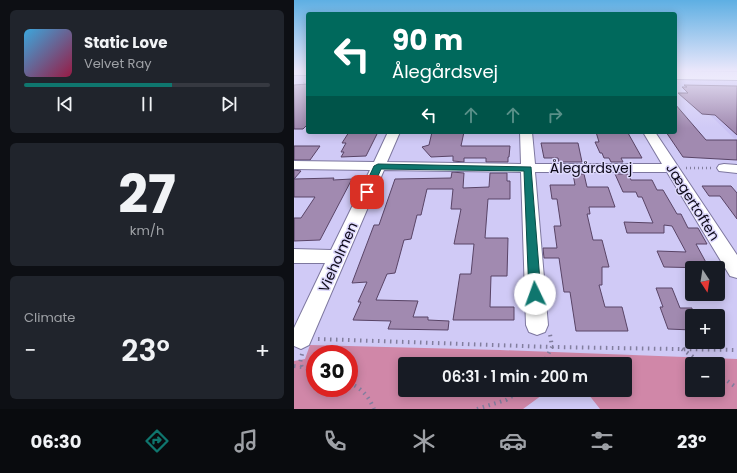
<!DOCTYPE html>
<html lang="en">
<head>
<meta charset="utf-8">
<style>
  body { margin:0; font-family:Poppins,sans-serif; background:#20242c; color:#f1f3f6; height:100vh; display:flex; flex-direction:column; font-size:15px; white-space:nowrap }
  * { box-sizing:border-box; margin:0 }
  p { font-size:13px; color:#9ea1a6 }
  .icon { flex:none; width:22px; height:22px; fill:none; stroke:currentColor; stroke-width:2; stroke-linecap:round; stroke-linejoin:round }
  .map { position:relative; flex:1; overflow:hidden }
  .drawer { display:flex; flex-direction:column; gap:10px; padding:10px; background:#0d0f14; width:294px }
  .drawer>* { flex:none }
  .hud { position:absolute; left:12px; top:12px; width:371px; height:122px; border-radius:4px; box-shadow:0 2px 10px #0003; background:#00695c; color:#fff; overflow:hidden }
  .needle { width:26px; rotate:168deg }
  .fabs { position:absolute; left:391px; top:261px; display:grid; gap:8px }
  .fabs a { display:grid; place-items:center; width:40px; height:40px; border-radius:4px; background:#171b24; box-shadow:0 2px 10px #0003; font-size:20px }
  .speed { position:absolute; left:12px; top:345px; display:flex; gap:8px; font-size:20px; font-weight:700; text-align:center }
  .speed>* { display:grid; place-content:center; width:52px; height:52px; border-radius:50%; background:#171b24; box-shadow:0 2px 10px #0003; line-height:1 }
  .speed .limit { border:6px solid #d22; background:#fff; color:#111 }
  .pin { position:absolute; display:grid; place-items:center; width:34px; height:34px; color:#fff; margin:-17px; border-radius:8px; box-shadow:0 2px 6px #0006 }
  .me { position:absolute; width:44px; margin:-22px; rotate:357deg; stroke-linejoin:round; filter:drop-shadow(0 0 3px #0008) }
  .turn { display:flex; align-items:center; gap:14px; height:84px; padding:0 20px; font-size:18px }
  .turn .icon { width:52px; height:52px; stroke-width:2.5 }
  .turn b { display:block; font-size:28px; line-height:34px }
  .lanes { display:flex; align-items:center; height:38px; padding:0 20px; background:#0003; justify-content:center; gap:20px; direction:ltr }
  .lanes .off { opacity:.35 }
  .big { font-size:30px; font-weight:600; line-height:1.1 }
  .drawer .widget { flex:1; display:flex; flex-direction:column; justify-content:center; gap:6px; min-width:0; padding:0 14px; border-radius:6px; background:#20242c }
  .drawer .dial { align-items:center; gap:0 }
  .dial b { font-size:52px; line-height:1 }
  .song { display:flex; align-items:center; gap:12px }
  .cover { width:48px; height:48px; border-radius:6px; background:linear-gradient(135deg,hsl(200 70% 55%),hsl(340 70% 35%)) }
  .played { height:4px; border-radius:2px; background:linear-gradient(90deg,#0f766e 60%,#363941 60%) }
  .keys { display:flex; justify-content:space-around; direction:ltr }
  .heat { display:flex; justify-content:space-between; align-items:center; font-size:22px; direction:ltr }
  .trip { position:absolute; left:104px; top:357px; width:234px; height:40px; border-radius:4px; background:#171b24; box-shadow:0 2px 10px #0003; font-weight:600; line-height:40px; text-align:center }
  .menu { display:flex; height:64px; justify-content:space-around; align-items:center; background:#090b0e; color:#9ea1a6 }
  .menu .icon { width:28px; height:28px }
  .menu .on { color:#0f766e }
  .menu b { font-size:18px; color:#f1f3f6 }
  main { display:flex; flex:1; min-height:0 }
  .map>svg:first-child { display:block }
</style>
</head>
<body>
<main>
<section class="drawer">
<div class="widget">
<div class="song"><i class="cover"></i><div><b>Static Love</b><p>Velvet Ray</p></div></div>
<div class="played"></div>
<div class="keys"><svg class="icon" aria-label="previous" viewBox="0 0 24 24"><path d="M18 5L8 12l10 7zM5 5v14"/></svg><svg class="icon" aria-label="pause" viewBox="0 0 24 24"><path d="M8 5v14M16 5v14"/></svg><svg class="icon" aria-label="next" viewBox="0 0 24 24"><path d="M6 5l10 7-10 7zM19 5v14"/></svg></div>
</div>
<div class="widget dial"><b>27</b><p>km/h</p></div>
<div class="widget"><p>Climate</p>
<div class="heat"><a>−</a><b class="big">23°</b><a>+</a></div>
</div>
</section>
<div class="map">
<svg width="443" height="409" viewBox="0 0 443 409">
  <rect width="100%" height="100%" fill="#d0caf6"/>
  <path fill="#c8c0f3" d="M381 80H443V141L381 81Z"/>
  <path fill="#d087a8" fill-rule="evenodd" d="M16 345 206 350 443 359V409H306L291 390H331V364H111V390H255L229 409H0V361L11 359ZM21 354H55V388H21ZM398 364H424V390H398Z"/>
  <path fill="#a18ab0" stroke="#594466" d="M14 84V124L9 129H0V85Z
    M390 85 443 86V135L421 115 408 114 384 93H394L388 87H393Z
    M381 104 412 140H443V160L389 157 372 132H381Z
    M55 132H84L72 156 47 157 50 152H47L52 143H48Z
    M138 132H170L167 146H216L215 157H214V162H192V158H170V162L159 161V156L137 157 128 147 135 145Z
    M302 132 334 133 348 158H327L329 162H317L315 158H310L308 153H306L301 142H305Z
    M247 143H284L288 162H265L264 158H250Z
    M0 146H26L16 160H0Z
    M0 170 7 171 0 179 40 178 39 180 58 179 26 240 0 241V218H7L21 197H0Z
    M158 172 170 173 169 188 195 187 196 173H213V181H216V199H194L191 238H214L213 276H197L196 307H220V320H159L166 274H177L180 244H160L167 209H157L159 189H133L127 215H123L117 239 110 240 101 273 93 274 82 300 124 301 119 317H134V320L155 321 154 330 94 329 97 321 59 320 67 302H64L73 282 58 283 80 225H85L101 179 157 178Z
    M279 174H290L293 187H314L321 207H295L296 214H293L299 240H308L315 267H308V285H305L311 307H328L334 331H282L276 292H270L265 258H250L249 248H263L260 226H267L263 199H258L256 185H281Z
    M321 174H334L337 180H358L363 190H369L383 214H387L394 228H404L413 244H402L415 268 370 267 363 251 392 252 378 226 370 225V233H333L330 222 359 223 348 197H344L342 192H329Z
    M408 186H437L443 193V219L426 196H415Z
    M362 288H378L386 308H398V330L374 329 366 307H369Z"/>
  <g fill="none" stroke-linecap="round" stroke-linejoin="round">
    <defs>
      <path id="minor" d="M94 132H106L93 162 227 164 226 132H238L241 164H368L349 132H361L443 255V278L436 276 373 172H241L254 325 251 332 243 335 235 332 232 325 227 172 90 170 15 345 7 349 0 346V328L31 263H0V249L37 250 76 170 0 169V161L80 162Z
        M430 164 443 165V173L425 171 423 168 425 165Z"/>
      <path id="secondary" d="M0 70H14V75H0Z
        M381 71 443 72V80L381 79Z"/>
    </defs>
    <use href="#minor" stroke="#7d779f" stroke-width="2"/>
    <use href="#secondary" stroke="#7d779f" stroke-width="2"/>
    <path stroke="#827e9e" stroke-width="1.5" stroke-dasharray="0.5 2" stroke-linecap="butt" d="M0 91 11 82"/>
    <path stroke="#827e9e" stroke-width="2.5" stroke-dasharray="1 3" stroke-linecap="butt" d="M392 168H419"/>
    <path stroke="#827e9e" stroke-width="4" stroke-dasharray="1.5 4.5" stroke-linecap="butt" d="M24 339 258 347 443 350
      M388 349 409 364
      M8 354 6 363 8 367 21 371
      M249 364 258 347 256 334
      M0 366 8 367
      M424 374 443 388
      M55 383C68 388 75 397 80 409
      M183 409 212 400 228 390"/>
    <use href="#minor" fill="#fff" fill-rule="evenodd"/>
    <use href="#secondary" fill="#fff" fill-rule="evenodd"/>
  </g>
  <linearGradient id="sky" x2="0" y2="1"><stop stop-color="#5eafe3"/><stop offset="0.55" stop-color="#eae7fb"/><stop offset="1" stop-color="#eae7fb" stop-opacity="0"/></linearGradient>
  <rect width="443" height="128" fill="url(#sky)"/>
  <path fill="#0f766e" stroke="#0a4d48" d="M84 164 237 167 247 294 245 297 241 298 237 297 235 294 230 171 87 169 76 194H70L68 192 80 166Z"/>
  <g text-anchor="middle" stroke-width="3" stroke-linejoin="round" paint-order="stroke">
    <g font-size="14" fill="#0c0917" stroke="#ddd8fc">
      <text x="297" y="173">Ålegårdsvej</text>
      <text transform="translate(399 202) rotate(58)" y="5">Jægertoften</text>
      <text transform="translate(44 257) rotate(-66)" y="5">Vieholmen</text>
    </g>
  </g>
</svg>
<div class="fabs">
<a><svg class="needle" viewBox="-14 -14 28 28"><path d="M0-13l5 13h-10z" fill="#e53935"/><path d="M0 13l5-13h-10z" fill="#9ea1a6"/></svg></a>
<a>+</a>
<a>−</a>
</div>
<div class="speed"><div class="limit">30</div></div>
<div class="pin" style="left:73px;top:192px;background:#d93025"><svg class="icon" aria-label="arrive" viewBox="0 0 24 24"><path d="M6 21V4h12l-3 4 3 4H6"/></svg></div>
<svg class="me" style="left:241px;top:294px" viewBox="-20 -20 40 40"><circle r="19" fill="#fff"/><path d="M0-13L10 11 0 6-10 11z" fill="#0f766e"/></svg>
<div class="trip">06:31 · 1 min · 200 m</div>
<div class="hud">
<div class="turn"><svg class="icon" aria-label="left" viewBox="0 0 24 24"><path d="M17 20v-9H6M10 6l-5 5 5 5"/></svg><div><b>90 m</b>Ålegårdsvej</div></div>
<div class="lanes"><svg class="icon" aria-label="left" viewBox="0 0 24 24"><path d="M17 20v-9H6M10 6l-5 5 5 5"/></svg><svg class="icon off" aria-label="ahead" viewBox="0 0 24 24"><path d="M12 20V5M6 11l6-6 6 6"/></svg><svg class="icon off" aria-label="ahead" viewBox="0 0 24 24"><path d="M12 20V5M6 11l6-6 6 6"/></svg><svg class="icon off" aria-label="right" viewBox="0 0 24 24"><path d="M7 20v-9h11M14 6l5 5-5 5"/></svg></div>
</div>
</div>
</main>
<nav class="menu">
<b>06:30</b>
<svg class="icon on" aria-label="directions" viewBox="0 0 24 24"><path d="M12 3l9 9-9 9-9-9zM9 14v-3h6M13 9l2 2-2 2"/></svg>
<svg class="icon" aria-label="music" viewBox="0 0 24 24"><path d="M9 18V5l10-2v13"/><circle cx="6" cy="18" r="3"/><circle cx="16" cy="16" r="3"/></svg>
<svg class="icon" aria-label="phone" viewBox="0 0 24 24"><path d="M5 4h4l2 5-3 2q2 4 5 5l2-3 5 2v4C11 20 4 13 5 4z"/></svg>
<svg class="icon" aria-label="climate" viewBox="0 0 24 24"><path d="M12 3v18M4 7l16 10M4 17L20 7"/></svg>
<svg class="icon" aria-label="car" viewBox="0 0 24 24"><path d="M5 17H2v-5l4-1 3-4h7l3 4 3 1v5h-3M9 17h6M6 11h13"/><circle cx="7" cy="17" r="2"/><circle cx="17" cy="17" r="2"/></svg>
<svg class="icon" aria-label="filters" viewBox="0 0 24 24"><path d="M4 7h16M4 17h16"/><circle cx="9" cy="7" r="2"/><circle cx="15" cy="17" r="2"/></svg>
<b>23°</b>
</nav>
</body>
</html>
